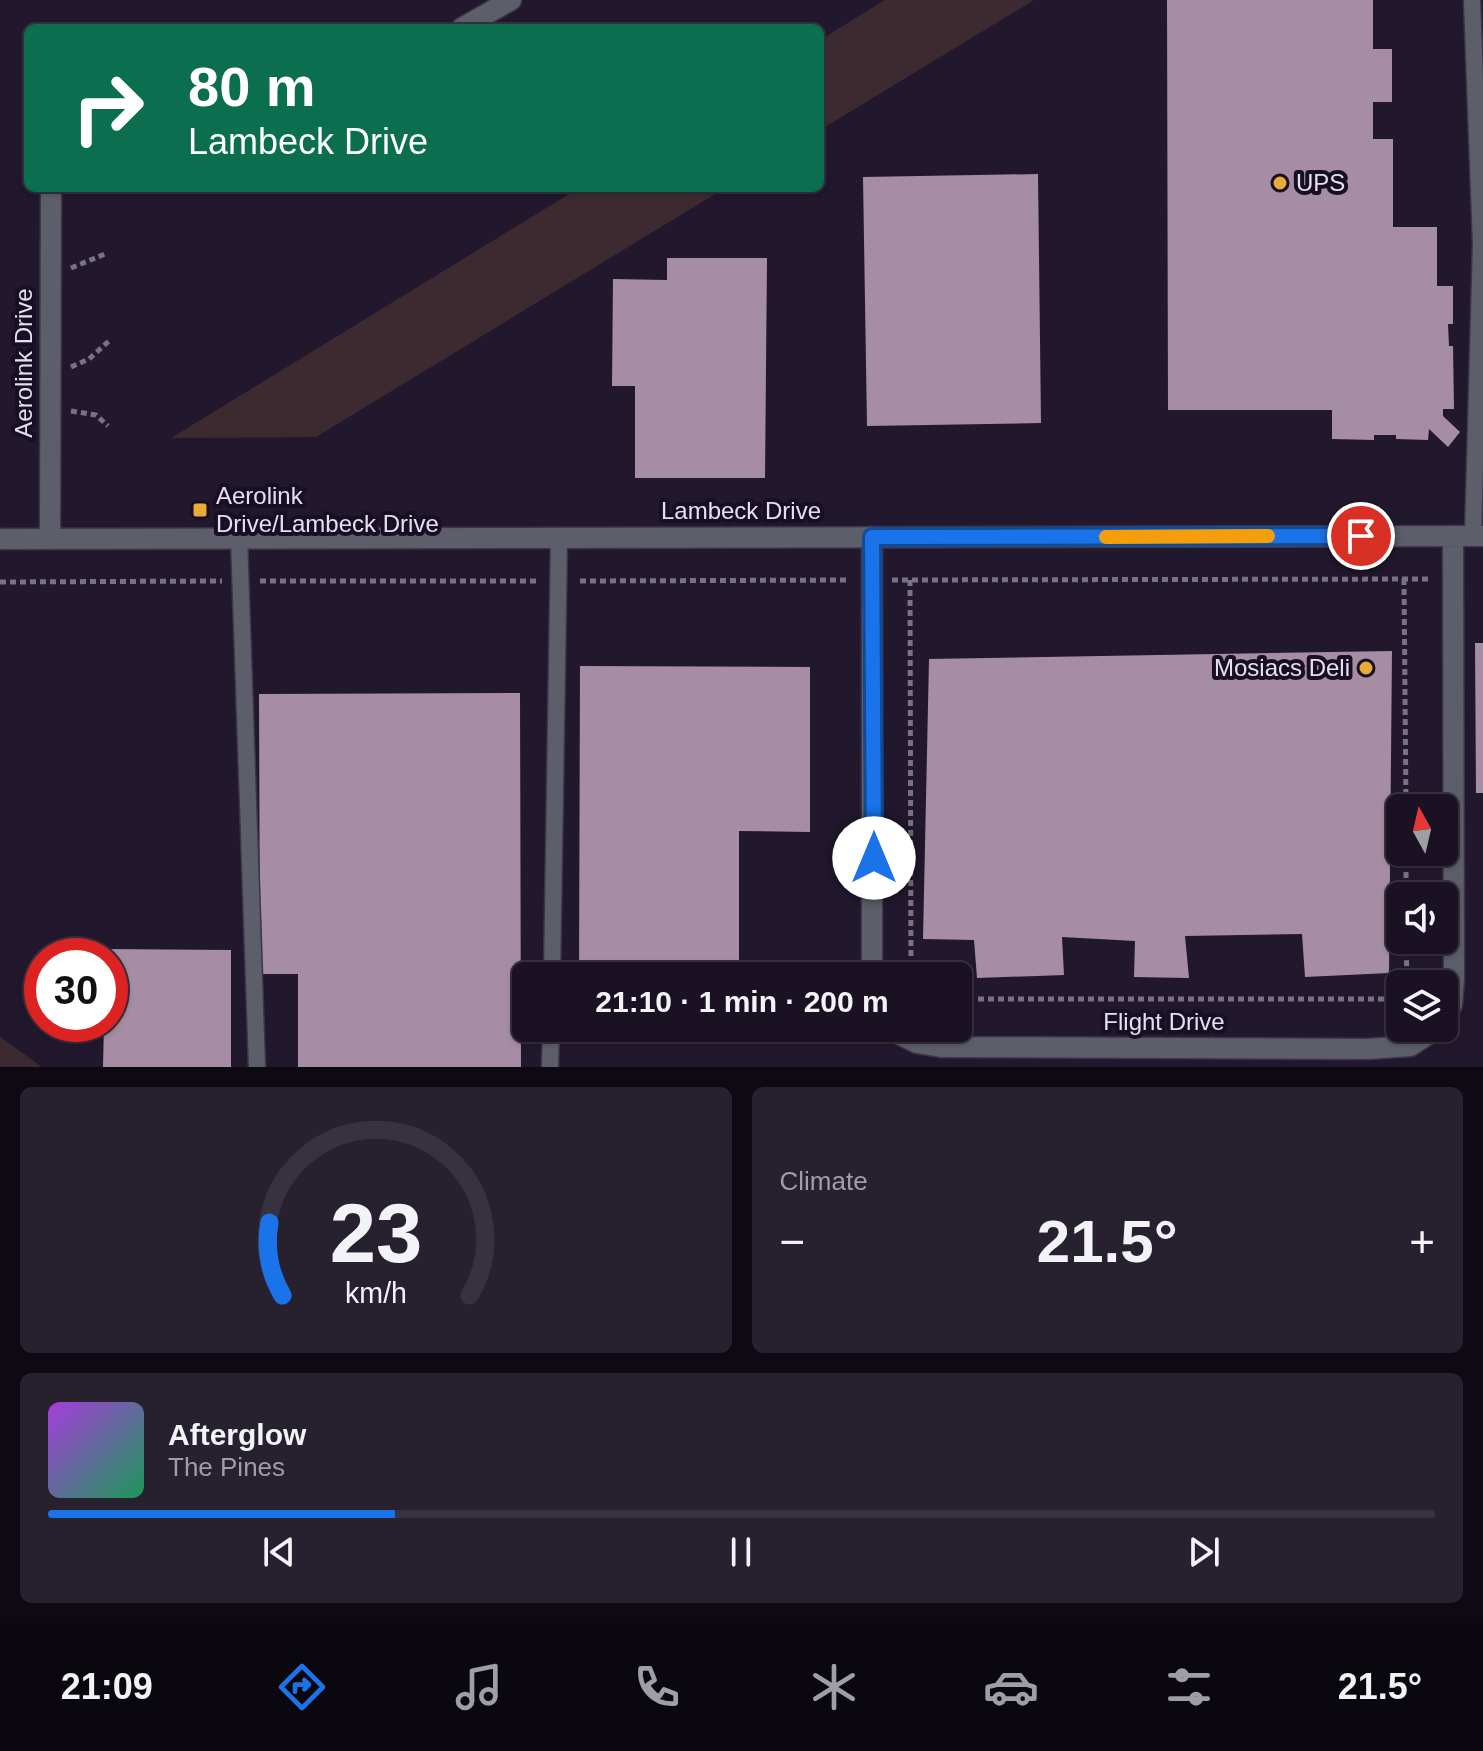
<!DOCTYPE html>
<html lang="en">
<head>
<meta charset="utf-8">
<style>
  body { margin:0; font-family:Helvetica,sans-serif; background:#27202f; color:#f1f3f6; height:100vh; display:flex; flex-direction:column; font-size:30px; white-space:nowrap }
  * { box-sizing:border-box; margin:0 }
  p { font-size:26px; color:#9f9ea5 }
  .icon { flex:none; width:44px; height:44px; fill:none; stroke:currentColor; stroke-width:2; stroke-linecap:round; stroke-linejoin:round }
  .map { position:relative; height:1067px; overflow:hidden }
  .sheet { display:flex; flex-direction:column; gap:20px; padding:20px; background:#0e0a13; flex:1 }
  .sheet>* { flex:none }
  .top-card { position:absolute; left:24px; top:24px; width:800px; height:168px; border-radius:12px; box-shadow:0 2px 6px #0004,0 0 0 2px #383240; background:#0b6e4f; color:#fff; overflow:hidden }
  .needle { width:52px; rotate:352deg }
  .controls { position:absolute; left:1386px; top:794px; display:grid; gap:16px }
  .controls a { display:grid; place-items:center; width:72px; height:72px; border-radius:12px; background:#1a1222; box-shadow:0 2px 6px #0004,0 0 0 2px #383240; font-size:40px }
  .speed { position:absolute; left:24px; top:938px; display:flex; gap:16px; font-size:40px; font-weight:700; text-align:center }
  .speed>* { display:grid; place-content:center; width:104px; height:104px; border-radius:50%; background:#1a1222; box-shadow:0 2px 6px #0004,0 0 0 2px #383240; line-height:1 }
  .speed .limit { border:12px solid #d22; background:#fff; color:#111 }
  .pin { position:absolute; display:grid; place-items:center; width:68px; height:68px; color:#fff; margin:-34px; border:4px solid #fff; border-radius:50%; box-shadow:0 2px 8px #0007 }
  .me { position:absolute; width:88px; margin:-44px; rotate:0deg; stroke-linejoin:round; filter:drop-shadow(0 0 6px #0008) }
  .turn { display:flex; align-items:center; gap:28px; height:168px; padding:0 32px; font-size:36px }
  .turn .icon { width:104px; height:104px; stroke-width:2.5 }
  .turn b { display:block; font-size:56px; line-height:68px }
  .big { font-size:60px; font-weight:800; line-height:1.1 }
  .sheet .widget { flex:1; display:flex; flex-direction:column; justify-content:center; gap:12px; min-width:0; padding:0 28px; border-radius:12px; background:#27202f }
  .sheet .dial { align-items:center; gap:0 }
  .dial svg { height:208px; overflow:visible; fill:none; stroke:#383240; stroke-width:7; stroke-linecap:round; text-anchor:middle }
  .dial text { fill:#f1f3f6; stroke:none }
  .song { display:flex; align-items:center; gap:24px }
  .cover { width:96px; height:96px; border-radius:12px; background:linear-gradient(135deg,hsl(280 70% 55%),hsl(150 70% 35%)) }
  .played { height:8px; border-radius:4px; background:linear-gradient(90deg,#1a73e8 25%,#383240 25%) }
  .keys { display:flex; justify-content:space-around; direction:ltr }
  .heat { display:flex; justify-content:space-between; align-items:center; font-size:44px; direction:ltr }
  .sheet .tiles { flex:1; display:grid; gap:20px; grid-template-columns:1fr 1fr }
  .widget:last-child { grid-column:span 2 }
  .trip { position:absolute; left:512px; top:962px; width:460px; height:80px; border-radius:12px; background:#1a1222; box-shadow:0 2px 6px #0004,0 0 0 2px #383240; font-weight:800; line-height:80px; text-align:center }
  .dock { display:flex; height:128px; justify-content:space-around; align-items:center; background:#0a070e; color:#9f9ea5 }
  .dock .icon { width:56px; height:56px }
  .dock .current { color:#1a73e8 }
  .dock b { font-size:36px; color:#f1f3f6 }
  .map>svg:first-child { display:block }
</style>
</head>
<body>
<div class="map">
<svg width="1483" height="1067" viewBox="0 0 1483 1067">
  <rect width="100%" height="100%" fill="#22182e"/>
  <path fill="#3d2a30" d="M885 0H1034L820 130V40Z
    M579 188H725L316 437 171 438Z
    M0 1037 42 1067H0Z"/>
  <path fill="#a68da3" d="M1167 0H1373V49H1392V102H1373V139H1393V227H1437V286H1453V324H1448L1449 346H1453L1454 409H1443V416L1460 432 1448 447 1429 429 1428 440 1396 439V435H1374V440L1332 439V410H1168Z
    M1038 174 1041 423 867 426 863 177Z
    M667 258H767L765 478H635V386H612L613 279 667 280Z
    M1475 643H1483V793H1476Z
    M1392 651 1389 973 1305 977 1302 934 1185 936 1189 978 1134 977 1135 941 1062 937 1064 975 977 978 974 940 923 939 929 659Z
    M580 666 810 667V832L739 831V976H579Z
    M520 693 521 1067H298V974H260L259 694Z
    M104 949 231 950V1067H103L104 1024H110V956H104Z"/>
  <g fill="none" stroke-linecap="round" stroke-linejoin="round">
    <defs>
      <path id="lane" d="M1472 0 1481 244 1473 536
        M239 538 257 1067
        M552 976 559 538
        M550 1067 551 1028"/>
      <path id="street" d="M462 28 511 0
        M872 537V976
        M0 539 1483 536
        M50 539 51 188
        M1444 1020 1452 1004 1454 978 1453 536
        M887 1028 917 1043 941 1047 1368 1049 1410 1046 1438 1028"/>
    </defs>
    <use href="#lane" stroke="#3d3449" stroke-width="19"/>
    <use href="#street" stroke="#3d3449" stroke-width="23"/>
    <path stroke="#797184" stroke-width="5" stroke-dasharray="6 4" stroke-linecap="butt" d="M71 268 105 254
      M71 367 89 359 110 340
      M71 411 96 415 108 426
      M1404 579 1406 808
      M892 580 1430 579
      M910 580 911 976
      M260 581H538
      M580 581 850 580
      M0 582 222 581
      M1406 852V896
      M1402 984 1407 979 1406 940
      M958 999H1387L1400 986"/>
    <use href="#lane" stroke="#5c5f6a" stroke-width="16"/>
    <use href="#street" stroke="#5c5f6a" stroke-width="20"/>
  </g>
  <g fill="none" stroke-linecap="round" stroke-linejoin="round">
    <defs>
      <path id="route" d="M874 858 872 537 1361 536"/>
    </defs>
    <use href="#route" stroke="#114b97" stroke-width="20"/>
    <use href="#route" stroke="#1a73e8" stroke-width="14"/>
    <path stroke="#f59e0b" stroke-width="14" d="M1106 537 1268 536"/>
  </g>
  <g fill="#e9ab37" stroke="#180f24" stroke-width="3">
    <circle cx="1280" cy="183" r="8"/>
    <rect x="192" y="502" width="16" height="16" rx="4"/>
    <circle cx="1366" cy="668" r="8"/>
  </g>
  <g text-anchor="middle" stroke-width="8" stroke-linejoin="round" paint-order="stroke">
    <g font-size="24" fill="#e5e0ef" stroke="#180f24" text-anchor="start">
      <text x="1296" y="191">UPS</text>
      <text x="216" y="504">Aerolink<tspan x="216" dy="28">Drive/Lambeck Drive</tspan></text>
      <text x="1350" y="676" text-anchor="end">Mosiacs Deli</text>
    </g>
    <g font-size="24" fill="#e5e0ef" stroke="#180f24">
      <text transform="translate(24 363) rotate(-90)" y="8">Aerolink Drive</text>
      <text x="741" y="519">Lambeck Drive</text>
      <text x="1164" y="1030">Flight Drive</text>
    </g>
  </g>
</svg>
<div class="controls">
<a><svg class="needle" viewBox="-14 -14 28 28"><path d="M0-13l5 13h-10z" fill="#e53935"/><path d="M0 13l5-13h-10z" fill="#9f9ea5"/></svg></a>
<a><svg class="icon" aria-label="sound" viewBox="0 0 24 24"><path d="M4 9h4l5-4v14l-5-4H4zM17 9q2 3 0 6"/></svg></a>
<a><svg class="icon" aria-label="layers" viewBox="0 0 24 24"><path d="M12 4l9 5-9 5-9-5zM3 14l9 5 9-5"/></svg></a>
</div>
<div class="speed"><div class="limit">30</div></div>
<div class="pin" style="left:1361px;top:536px;background:#d93025"><svg class="icon" aria-label="arrive" viewBox="0 0 24 24"><path d="M6 21V4h12l-3 4 3 4H6"/></svg></div>
<svg class="me" style="left:874px;top:858px" viewBox="-20 -20 40 40"><circle r="19" fill="#fff"/><path d="M0-13L10 11 0 6-10 11z" fill="#1a73e8"/></svg>
<div class="trip">21:10 · 1 min · 200 m</div>
<div class="top-card">
<div class="turn"><svg class="icon" aria-label="right" viewBox="0 0 24 24"><path d="M7 20v-9h11M14 6l5 5-5 5"/></svg><div><b>80 m</b>Lambeck Drive</div></div>
</div>
</div>
<section class="sheet">
<div class="tiles">
<div class="widget dial"><svg viewBox="0 0 100 80">
<path d="M14 69A42 42 0 1 1 86 69"/>
<path d="M14 69A42 42 0 0 1 9 41" stroke="#1a73e8"/>
<text x="50" y="56" font-size="32" font-weight="700">23</text>
<text x="50" y="72" font-size="11">km/h</text>
</svg></div>
<div class="widget"><p>Climate</p>
<div class="heat"><a>−</a><b class="big">21.5°</b><a>+</a></div>
</div>
<div class="widget">
<div class="song"><i class="cover"></i><div><b>Afterglow</b><p>The Pines</p></div></div>
<div class="played"></div>
<div class="keys"><svg class="icon" aria-label="previous" viewBox="0 0 24 24"><path d="M18 5L8 12l10 7zM5 5v14"/></svg><svg class="icon" aria-label="pause" viewBox="0 0 24 24"><path d="M8 5v14M16 5v14"/></svg><svg class="icon" aria-label="next" viewBox="0 0 24 24"><path d="M6 5l10 7-10 7zM19 5v14"/></svg></div>
</div>
</div>
</section>
<nav class="dock">
<b>21:09</b>
<svg class="icon current" aria-label="directions" viewBox="0 0 24 24"><path d="M12 3l9 9-9 9-9-9zM9 14v-3h6M13 9l2 2-2 2"/></svg>
<svg class="icon" aria-label="music" viewBox="0 0 24 24"><path d="M9 18V5l10-2v13"/><circle cx="6" cy="18" r="3"/><circle cx="16" cy="16" r="3"/></svg>
<svg class="icon" aria-label="phone" viewBox="0 0 24 24"><path d="M5 4h4l2 5-3 2q2 4 5 5l2-3 5 2v4C11 20 4 13 5 4z"/></svg>
<svg class="icon" aria-label="climate" viewBox="0 0 24 24"><path d="M12 3v18M4 7l16 10M4 17L20 7"/></svg>
<svg class="icon" aria-label="car" viewBox="0 0 24 24"><path d="M5 17H2v-5l4-1 3-4h7l3 4 3 1v5h-3M9 17h6M6 11h13"/><circle cx="7" cy="17" r="2"/><circle cx="17" cy="17" r="2"/></svg>
<svg class="icon" aria-label="filters" viewBox="0 0 24 24"><path d="M4 7h16M4 17h16"/><circle cx="9" cy="7" r="2"/><circle cx="15" cy="17" r="2"/></svg>
<b>21.5°</b>
</nav>
</body>
</html>
